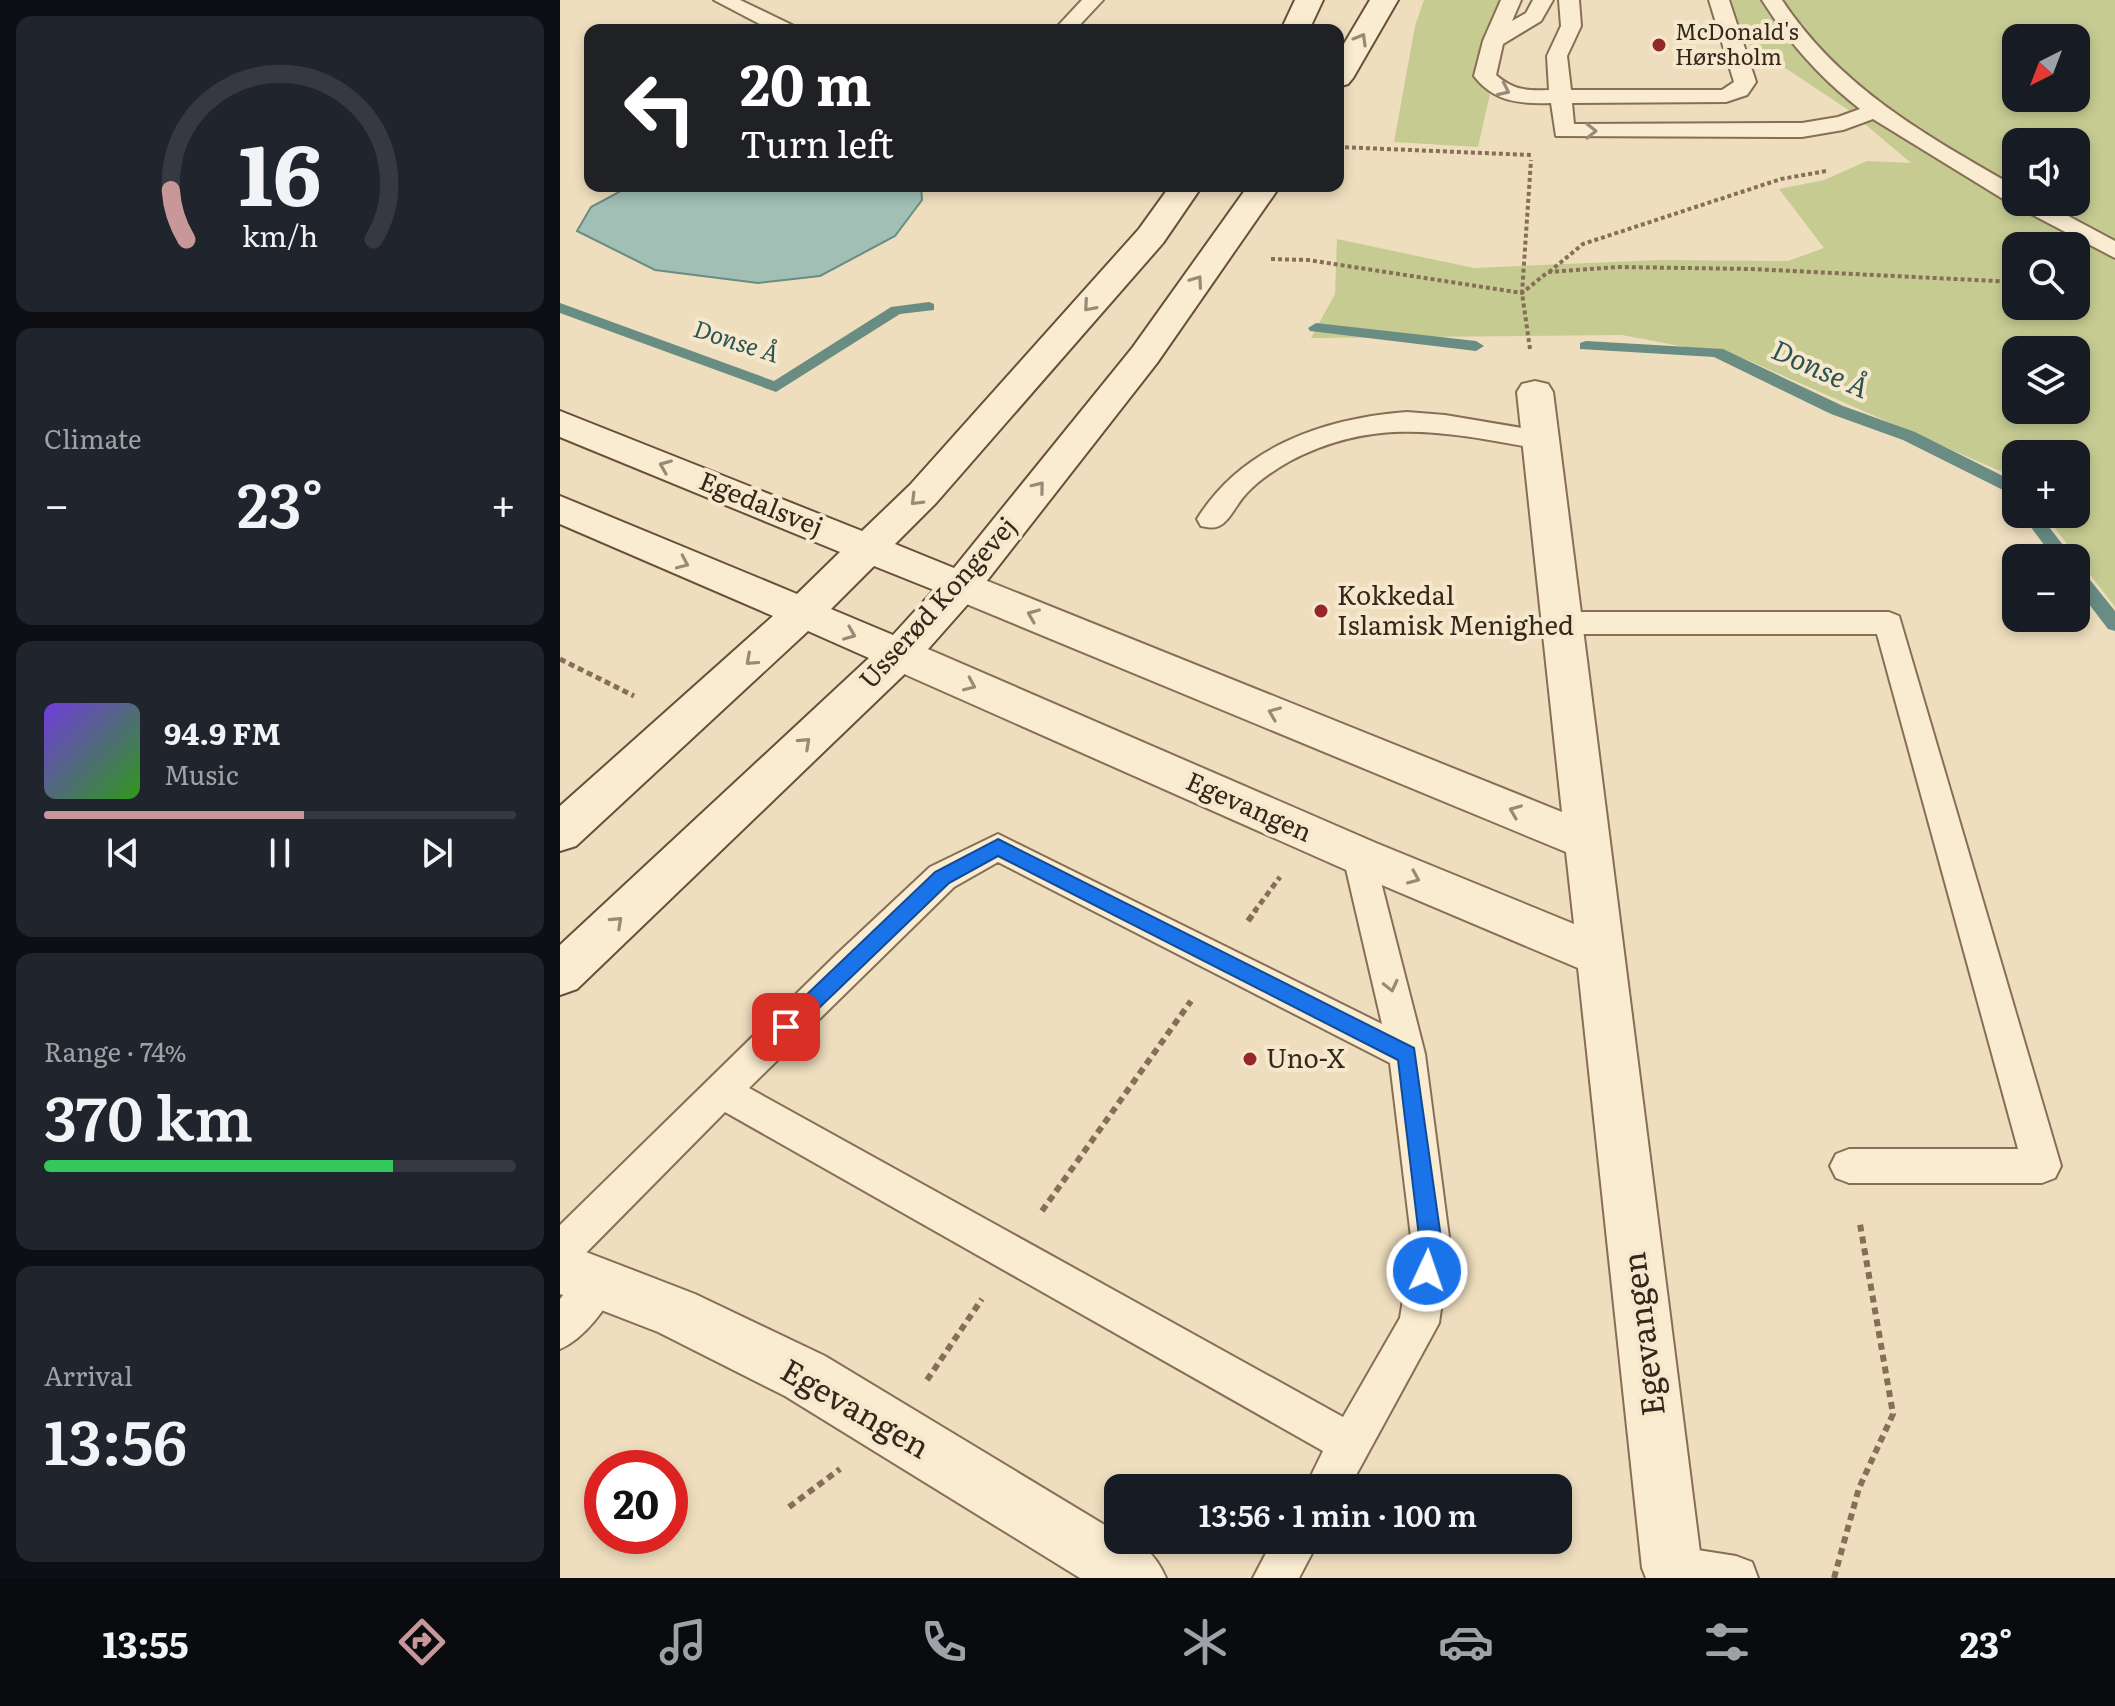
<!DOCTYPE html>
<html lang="en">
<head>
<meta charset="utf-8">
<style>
  body { margin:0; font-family:Literata,serif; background:#20242c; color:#f1f3f6; height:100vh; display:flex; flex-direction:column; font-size:30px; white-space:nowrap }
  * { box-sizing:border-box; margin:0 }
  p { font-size:26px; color:#9ea1a6 }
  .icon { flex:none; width:44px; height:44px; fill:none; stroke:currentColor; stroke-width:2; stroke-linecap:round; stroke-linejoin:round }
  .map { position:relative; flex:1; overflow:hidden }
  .panel { display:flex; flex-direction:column; gap:16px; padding:16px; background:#0d0f14; width:560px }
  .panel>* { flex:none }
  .hud { position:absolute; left:24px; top:24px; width:760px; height:168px; border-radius:16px; box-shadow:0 4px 12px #0003; background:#202124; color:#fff; overflow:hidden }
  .needle { width:52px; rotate:222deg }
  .fabs { position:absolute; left:1442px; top:24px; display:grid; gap:16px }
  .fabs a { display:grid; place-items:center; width:88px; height:88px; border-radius:16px; background:#171b24; box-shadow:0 4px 12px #0003; font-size:40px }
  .speed { position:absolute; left:24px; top:1450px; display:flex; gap:16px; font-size:40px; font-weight:700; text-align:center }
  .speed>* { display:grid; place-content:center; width:104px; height:104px; border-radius:50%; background:#171b24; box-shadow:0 4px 12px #0003; line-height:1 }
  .speed .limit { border:12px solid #d22; background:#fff; color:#111 }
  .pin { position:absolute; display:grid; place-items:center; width:68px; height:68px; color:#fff; margin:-34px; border-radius:16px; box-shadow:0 4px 12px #0006 }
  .me { position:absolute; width:88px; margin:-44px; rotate:3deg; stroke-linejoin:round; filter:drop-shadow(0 0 6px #0008) }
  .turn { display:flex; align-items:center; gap:28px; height:168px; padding:0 24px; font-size:36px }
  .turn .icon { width:104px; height:104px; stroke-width:2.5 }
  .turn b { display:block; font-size:56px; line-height:68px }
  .big { font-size:60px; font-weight:600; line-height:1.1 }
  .panel .card { flex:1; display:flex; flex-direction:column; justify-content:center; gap:12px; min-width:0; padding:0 28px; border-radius:16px; background:#20242c }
  .panel .dial { align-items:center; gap:0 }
  .dial svg { height:208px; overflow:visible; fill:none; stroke:#363941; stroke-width:7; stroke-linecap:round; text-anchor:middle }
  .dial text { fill:#f1f3f6; stroke:none }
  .song { display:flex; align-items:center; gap:24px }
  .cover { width:96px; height:96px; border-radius:12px; background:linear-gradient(135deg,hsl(260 70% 55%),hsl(110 70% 35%)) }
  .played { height:8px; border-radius:4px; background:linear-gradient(90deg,#c8979a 55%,#363941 55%) }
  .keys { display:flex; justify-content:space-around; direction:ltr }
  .heat { display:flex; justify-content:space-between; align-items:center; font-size:44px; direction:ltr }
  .charge { height:12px; border-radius:6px; background:linear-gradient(90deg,#34c759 74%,#363941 0) }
  .trip { position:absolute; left:544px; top:1474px; width:468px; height:80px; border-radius:16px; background:#171b24; box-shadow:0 4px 12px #0003; font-weight:600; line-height:80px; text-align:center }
  .tabs { display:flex; height:128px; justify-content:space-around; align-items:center; background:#090b0e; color:#9ea1a6 }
  .tabs .icon { width:56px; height:56px }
  .tabs .active { color:#c8979a }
  .tabs b { font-size:36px; color:#f1f3f6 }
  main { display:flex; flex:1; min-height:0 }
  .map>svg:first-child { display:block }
</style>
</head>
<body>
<main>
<section class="panel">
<div class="card dial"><svg viewBox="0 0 100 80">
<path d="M14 69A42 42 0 1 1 86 69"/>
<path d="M14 69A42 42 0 0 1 8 50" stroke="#c8979a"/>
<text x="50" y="56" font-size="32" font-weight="700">16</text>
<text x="50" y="72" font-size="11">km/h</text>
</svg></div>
<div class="card"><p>Climate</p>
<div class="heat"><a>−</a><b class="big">23°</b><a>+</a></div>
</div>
<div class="card">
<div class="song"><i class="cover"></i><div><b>94.9 FM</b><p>Music</p></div></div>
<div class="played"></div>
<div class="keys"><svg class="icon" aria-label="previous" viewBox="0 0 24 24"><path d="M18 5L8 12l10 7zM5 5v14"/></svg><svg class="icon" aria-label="pause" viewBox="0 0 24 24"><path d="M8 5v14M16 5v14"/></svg><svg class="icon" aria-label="next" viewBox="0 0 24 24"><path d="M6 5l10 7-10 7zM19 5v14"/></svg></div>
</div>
<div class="card"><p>Range · 74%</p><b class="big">370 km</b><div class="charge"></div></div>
<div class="card"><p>Arrival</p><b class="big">13:56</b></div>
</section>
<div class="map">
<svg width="1555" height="1578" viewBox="0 0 1555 1578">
  <rect width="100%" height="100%" fill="#eedebe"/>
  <path fill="#c6cb92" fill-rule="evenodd" d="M864 0H946L947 19 918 147 834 142 855 26Z
    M1171 0H1555V607L1484 514H1516V454H1456V478L1183 358 1062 335 751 338 775 294 777 239 914 268 1100 260 1228 261 1264 248 1219 189 1264 180 1307 161 1351 163 1287 109 1183 40ZM1456 38H1516V98H1456ZM1456 142H1516V202H1456ZM1456 246H1516V306H1456ZM1456 350H1516V410H1456Z"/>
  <path fill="#a1bfb5" stroke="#698c83" stroke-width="2" d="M70 186H361L362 200 335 236 260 276 198 283 95 270 17 231 31 207Z"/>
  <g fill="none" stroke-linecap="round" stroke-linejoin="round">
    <path fill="#698c83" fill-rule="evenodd" d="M369 302 374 304V310L340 314 216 392 0 313V303L214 381 331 307Z
      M756 323 916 341 924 346 916 351 750 331 748 328Z
      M1026 341 1163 349 1283 406 1355 432 1455 482 1456 502 1450 500 1443 490 1343 440 1271 414 1154 357 1020 349V343Z
      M1461 514H1479L1513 558H1494Z
      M1516 568 1522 570 1555 611V631L1548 629 1516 587Z"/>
    <defs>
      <path id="lane" d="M154 0H180L234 26 237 30H211Z
        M522 0H543L515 30H494Z
        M941 0H961L952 21 966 13 973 0H993L981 21 943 44 936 75C953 90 967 91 989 90L987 56 1001 26 999 0H1019L1021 26 1007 56 1011 90H1162L1174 82 1149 0H1169L1196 82 1187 95 1166 102 1012 103 1014 124 1242 123 1278 117 1300 109C1260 78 1229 43 1202 0H1222C1280 88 1367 136 1456 187V202H1482L1555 241V258L1448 202 1313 119 1283 130 1242 137 996 136 991 103C960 104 934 102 914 76L923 41Z
        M847 412 885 415 980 431 989 434 993 440 989 446 980 449C889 433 817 415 730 461 714 470 698 481 686 494 677 503 670 521 659 526 653 529 647 527 641 526L637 519C682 446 766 418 847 412Z
        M1002 612H1329L1339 616 1501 1166 1495 1178 1482 1183H1289L1276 1178 1270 1166 1276 1154 1289 1149H1458L1317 634H1002L992 630 987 623 992 616Z
        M438 834 822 1024 783 856 788 847 800 843 812 847 865 1054 890 1245 879 1323 789 1488H745L763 1451 165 1112 14 1265 0 1270V1225L278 953 370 867ZM438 862 830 1063 852 1245 840 1318 783 1417 189 1088 394 887Z
        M38 1265 52 1271 58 1284C47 1308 24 1339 0 1349V1299L24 1271Z
        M713 1540H759L739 1578H693Z
        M1112 1546 1176 1556 1192 1562 1198 1578H1094L1090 1568 1097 1553Z"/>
      <path id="street" d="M975 381 988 384 993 392 1142 1568 1138 1578H1086L1082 1568 1018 968 784 869 324 665 318 654 324 643 339 639 354 643 816 843 1014 924 1006 852 387 596 381 586 387 576 401 572 415 576 1002 812 957 392 962 384Z
        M0 1242 135 1294 265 1356 558 1533V1540C583 1540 597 1557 606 1578H520L225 1396 98 1332 0 1294Z"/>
      <path id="secondary" d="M735 0H763L749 30H721Z
        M810 0H838L793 78 788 84 778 87V54Z
        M610 186H642L603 243 376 503 335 544 394 568 573 347 688 186H720L597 363 415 596 354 665 17 989 0 995V945L309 658 248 631 16 846 0 851V806L213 616 0 524V496L237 594 280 552 0 437V411L302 531 350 485 579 229ZM314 566 374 590 333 635 271 609Z"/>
    </defs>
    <use href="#lane" stroke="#866e57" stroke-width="4"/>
    <use href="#street" stroke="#866e57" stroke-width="4"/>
    <use href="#secondary" stroke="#674f3a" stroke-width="4"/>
    <path stroke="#866e57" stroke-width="4" stroke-dasharray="4 3" stroke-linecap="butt" d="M778 147 971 155
      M711 259 748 260 962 293 988 272 1057 267 1192 269 1456 282
      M989 272 1023 244 1221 179 1266 171
      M970 349 962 293 971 160"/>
    <path stroke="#866e57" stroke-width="5" stroke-dasharray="6 4" stroke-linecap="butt" d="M0 659 74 696
      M694 912 720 877"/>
    <path stroke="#866e57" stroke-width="6" stroke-dasharray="7 5" stroke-linecap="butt" d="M688 921 696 910
      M482 1211 631 1001
      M367 1380 422 1299
      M229 1507 280 1469
      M1274 1578 1299 1488 1333 1414 1300 1224"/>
    <use href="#lane" fill="#f9ecd0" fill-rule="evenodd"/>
    <use href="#street" fill="#f9ecd0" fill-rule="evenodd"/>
    <use href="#secondary" fill="#f9ecd0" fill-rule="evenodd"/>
  </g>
  <defs><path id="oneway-chevron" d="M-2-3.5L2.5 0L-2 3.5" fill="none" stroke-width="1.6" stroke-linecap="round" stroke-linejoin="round" transform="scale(2)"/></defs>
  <g stroke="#978a76">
    <use href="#oneway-chevron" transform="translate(801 39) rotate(-60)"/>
    <use href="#oneway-chevron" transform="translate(944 90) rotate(25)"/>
    <use href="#oneway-chevron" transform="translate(1031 131)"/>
    <use href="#oneway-chevron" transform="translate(637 281) rotate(-55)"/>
    <use href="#oneway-chevron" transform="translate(529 306) rotate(131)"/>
    <use href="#oneway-chevron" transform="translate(105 466) rotate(-158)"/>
    <use href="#oneway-chevron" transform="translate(479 487) rotate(-51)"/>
    <use href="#oneway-chevron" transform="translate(356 500) rotate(135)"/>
    <use href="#oneway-chevron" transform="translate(123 563) rotate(24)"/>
    <use href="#oneway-chevron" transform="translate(473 615) rotate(-158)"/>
    <use href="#oneway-chevron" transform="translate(290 634) rotate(22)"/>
    <use href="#oneway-chevron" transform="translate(191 660) rotate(138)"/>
    <use href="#oneway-chevron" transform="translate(410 685) rotate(24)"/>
    <use href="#oneway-chevron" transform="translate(714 713) rotate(-158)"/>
    <use href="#oneway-chevron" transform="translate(245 743) rotate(-43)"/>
    <use href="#oneway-chevron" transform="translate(955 811) rotate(-158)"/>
    <use href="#oneway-chevron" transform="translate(854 878) rotate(23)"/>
    <use href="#oneway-chevron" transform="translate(57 922) rotate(-43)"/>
    <use href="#oneway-chevron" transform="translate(831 986) rotate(77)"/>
  </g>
  <path fill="#1a73e8" stroke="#114b97" stroke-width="2" d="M438 839 854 1048 882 1245 875 1278 867 1281 860 1278 856 1271 860 1245 838 1060 438 856 389 883 233 1033 226 1036 219 1033 216 1027 219 1021 375 872Z"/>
  <g fill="#95262a" stroke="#f5e8cd" stroke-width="3">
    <circle cx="1099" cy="45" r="8"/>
    <circle cx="761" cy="611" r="8"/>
    <circle cx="690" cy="1059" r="8"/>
  </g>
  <g text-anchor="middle" stroke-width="8" stroke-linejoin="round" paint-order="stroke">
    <g font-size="22" fill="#35271b" stroke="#f5e8cd" text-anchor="start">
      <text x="1115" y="40">McDonald's<tspan x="1115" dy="25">Hørsholm</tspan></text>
    </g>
    <g font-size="24" font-style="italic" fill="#2a5551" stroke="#f5e8cd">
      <text transform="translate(176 342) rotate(18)" y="8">Donse Å</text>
    </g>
    <g font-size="26" fill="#35271b" stroke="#f5e8cd">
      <text transform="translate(201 504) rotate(22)" y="9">Egedalsvej</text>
      <text transform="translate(378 603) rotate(-48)" y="9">Usserød Kongevej</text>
      <text transform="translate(689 807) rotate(24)" y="9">Egevangen</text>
    </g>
    <g font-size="26" fill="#35271b" stroke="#f5e8cd" text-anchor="start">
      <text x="777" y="605">Kokkedal<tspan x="777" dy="30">Islamisk Menighed</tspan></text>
      <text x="706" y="1068">Uno-X</text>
    </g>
    <g font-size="28" font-style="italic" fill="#2a5551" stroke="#f5e8cd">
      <text transform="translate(1260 369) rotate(24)" y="10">Donse Å</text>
    </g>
    <g font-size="32" fill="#35271b" stroke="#f5e8cd">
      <text transform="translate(1084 1334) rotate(-97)" y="11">Egevangen</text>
      <text transform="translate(295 1409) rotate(30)" y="11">Egevangen</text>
    </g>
  </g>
</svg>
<div class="fabs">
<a><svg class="needle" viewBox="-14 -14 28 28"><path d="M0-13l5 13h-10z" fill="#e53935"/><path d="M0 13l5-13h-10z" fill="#9ea1a6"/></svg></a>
<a><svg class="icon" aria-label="sound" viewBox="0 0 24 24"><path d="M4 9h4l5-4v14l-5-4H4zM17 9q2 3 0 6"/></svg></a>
<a><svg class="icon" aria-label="search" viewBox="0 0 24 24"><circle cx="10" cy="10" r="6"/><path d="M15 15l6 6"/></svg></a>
<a><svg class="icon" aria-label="layers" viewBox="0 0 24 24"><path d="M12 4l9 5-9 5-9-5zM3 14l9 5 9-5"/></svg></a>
<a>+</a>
<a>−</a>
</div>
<div class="speed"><div class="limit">20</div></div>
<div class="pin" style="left:226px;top:1027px;background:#d93025"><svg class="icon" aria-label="arrive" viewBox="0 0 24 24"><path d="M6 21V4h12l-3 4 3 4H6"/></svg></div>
<svg class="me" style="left:867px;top:1271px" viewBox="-20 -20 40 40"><circle r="17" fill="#1a73e8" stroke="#fff" stroke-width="3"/><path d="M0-11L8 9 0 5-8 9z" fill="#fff"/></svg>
<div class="trip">13:56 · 1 min · 100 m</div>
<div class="hud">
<div class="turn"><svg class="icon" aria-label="left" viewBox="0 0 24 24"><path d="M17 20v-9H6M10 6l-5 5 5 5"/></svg><div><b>20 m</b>Turn left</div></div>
</div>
</div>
</main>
<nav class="tabs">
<b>13:55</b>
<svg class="icon active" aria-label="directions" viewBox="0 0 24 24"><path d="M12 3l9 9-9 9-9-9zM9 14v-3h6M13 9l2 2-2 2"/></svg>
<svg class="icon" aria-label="music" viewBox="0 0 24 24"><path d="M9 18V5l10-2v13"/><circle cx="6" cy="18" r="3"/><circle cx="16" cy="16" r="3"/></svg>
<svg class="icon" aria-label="phone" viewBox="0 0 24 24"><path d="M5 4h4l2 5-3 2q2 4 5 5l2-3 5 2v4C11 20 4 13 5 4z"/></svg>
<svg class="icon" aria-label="climate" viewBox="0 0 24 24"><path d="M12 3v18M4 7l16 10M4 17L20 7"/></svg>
<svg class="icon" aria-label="car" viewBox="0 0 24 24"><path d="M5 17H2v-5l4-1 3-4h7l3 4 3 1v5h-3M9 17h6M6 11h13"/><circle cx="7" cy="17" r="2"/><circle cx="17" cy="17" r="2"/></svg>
<svg class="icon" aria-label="filters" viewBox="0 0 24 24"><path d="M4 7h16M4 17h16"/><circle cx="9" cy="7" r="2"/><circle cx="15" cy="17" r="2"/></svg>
<b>23°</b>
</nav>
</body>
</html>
